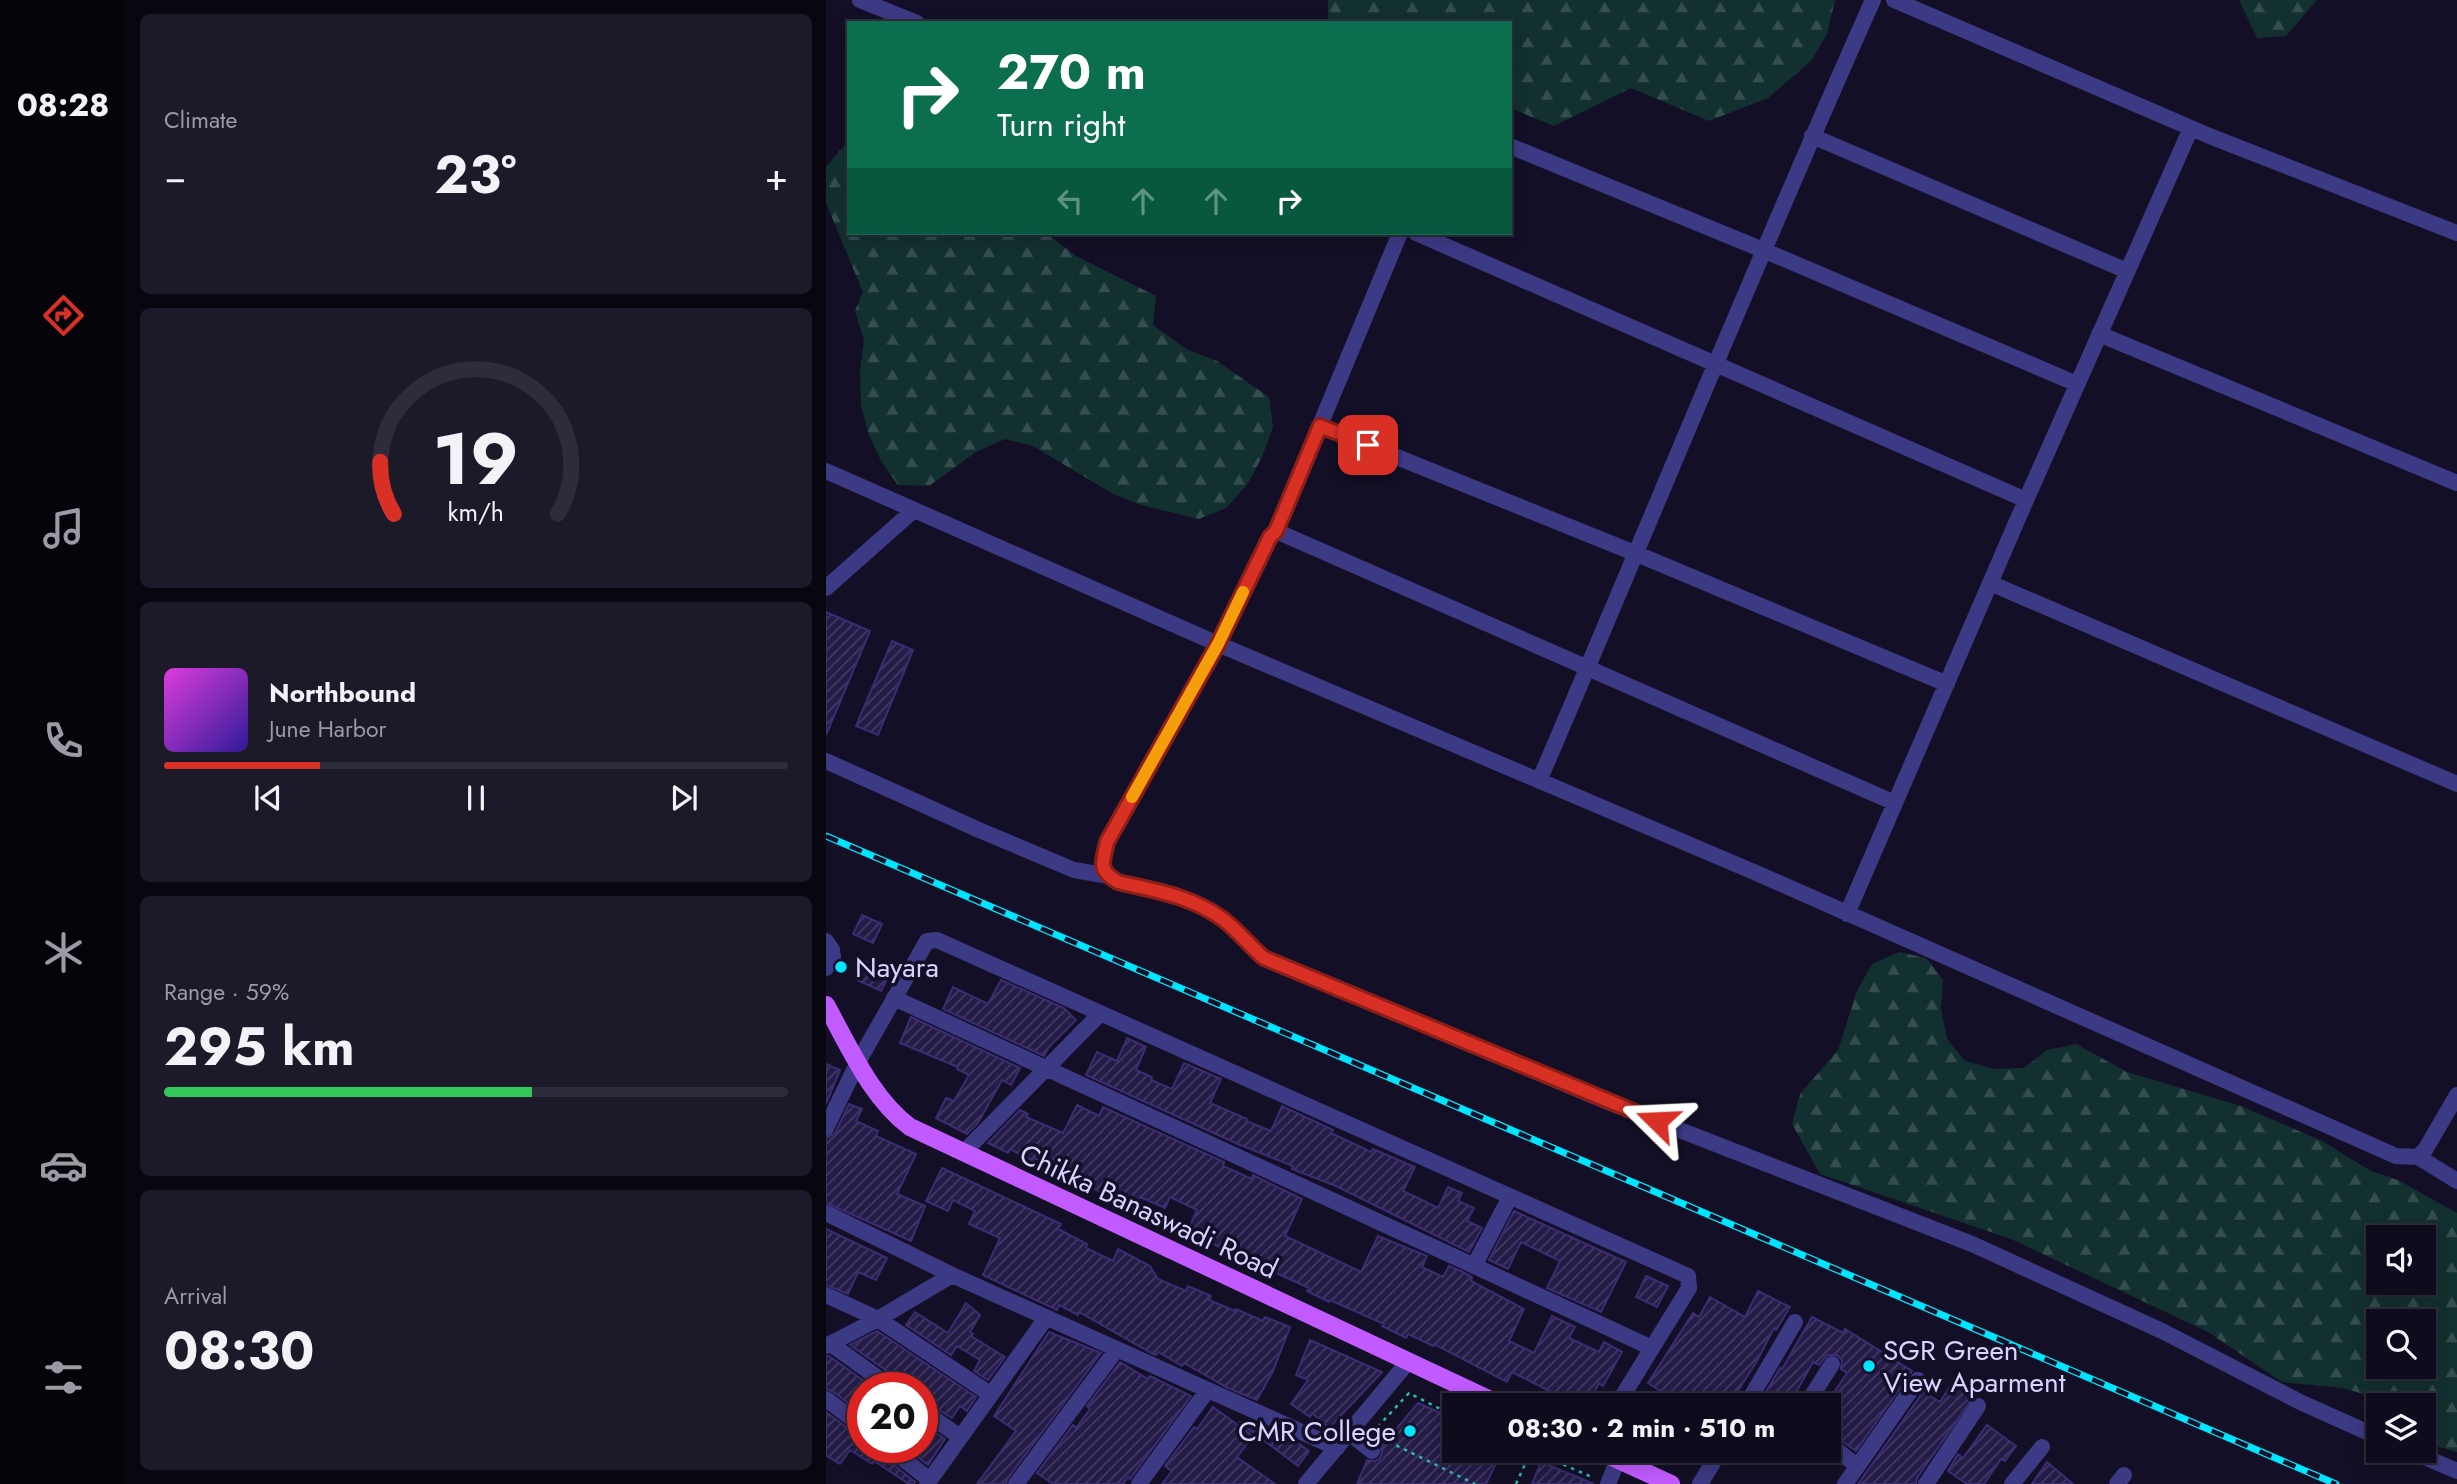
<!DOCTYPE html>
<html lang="en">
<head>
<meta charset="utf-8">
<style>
  body { margin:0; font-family:Jost,sans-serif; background:#1c1929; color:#f1f3f6; height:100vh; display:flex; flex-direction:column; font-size:26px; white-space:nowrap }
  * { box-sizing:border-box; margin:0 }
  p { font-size:23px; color:#9b9ba3 }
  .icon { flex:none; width:38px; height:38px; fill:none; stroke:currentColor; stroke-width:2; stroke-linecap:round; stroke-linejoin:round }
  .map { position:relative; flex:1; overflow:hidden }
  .drawer { display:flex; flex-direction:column; gap:14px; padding:14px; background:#08060f; width:700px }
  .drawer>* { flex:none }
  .banner { position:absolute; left:21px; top:21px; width:665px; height:214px; border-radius:0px; box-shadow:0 4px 18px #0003,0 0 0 2px #2e2b3b; background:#0b6e4f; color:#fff; overflow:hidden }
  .buttons { position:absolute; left:1540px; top:1225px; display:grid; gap:14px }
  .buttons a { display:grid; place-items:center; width:70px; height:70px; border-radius:0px; background:#0e0b1c; box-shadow:0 4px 18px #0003,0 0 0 2px #2e2b3b; font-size:35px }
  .speed { position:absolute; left:21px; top:1372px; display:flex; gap:14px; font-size:35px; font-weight:700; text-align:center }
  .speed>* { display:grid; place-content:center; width:91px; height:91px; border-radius:50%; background:#0e0b1c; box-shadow:0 4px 18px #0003,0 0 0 2px #2e2b3b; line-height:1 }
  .speed .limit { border:10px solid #d22; background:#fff; color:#111 }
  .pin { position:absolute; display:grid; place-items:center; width:60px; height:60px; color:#fff; margin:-30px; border-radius:14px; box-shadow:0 4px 10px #0006 }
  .me { position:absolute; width:77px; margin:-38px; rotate:291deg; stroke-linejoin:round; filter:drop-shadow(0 0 5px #0008) }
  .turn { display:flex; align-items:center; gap:24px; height:147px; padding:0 35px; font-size:32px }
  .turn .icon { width:91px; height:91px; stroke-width:2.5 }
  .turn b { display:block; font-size:49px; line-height:60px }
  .lanes { display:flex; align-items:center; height:66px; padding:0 35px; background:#0003; justify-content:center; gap:35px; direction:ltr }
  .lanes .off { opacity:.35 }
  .big { font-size:52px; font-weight:700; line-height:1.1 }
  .drawer .card { flex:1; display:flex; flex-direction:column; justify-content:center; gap:10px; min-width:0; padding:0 24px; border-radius:10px; background:#1c1929 }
  .drawer .dial { align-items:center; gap:0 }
  .dial svg { height:182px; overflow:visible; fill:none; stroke:#2e2b3b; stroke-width:7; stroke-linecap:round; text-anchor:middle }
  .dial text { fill:#f1f3f6; stroke:none }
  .song { display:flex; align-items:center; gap:21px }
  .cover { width:84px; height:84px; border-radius:10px; background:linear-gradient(135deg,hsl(300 70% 55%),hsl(250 70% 35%)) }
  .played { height:7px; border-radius:4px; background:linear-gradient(90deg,#d93025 25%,#2e2b3b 25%) }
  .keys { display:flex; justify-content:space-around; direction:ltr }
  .heat { display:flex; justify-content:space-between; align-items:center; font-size:38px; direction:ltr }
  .charge { height:10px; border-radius:5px; background:linear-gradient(90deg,#34c759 59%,#2e2b3b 0) }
  .trip { position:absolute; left:616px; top:1393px; width:399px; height:70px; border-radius:0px; background:#0e0b1c; box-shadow:0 4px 18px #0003,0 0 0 2px #2e2b3b; font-weight:700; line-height:70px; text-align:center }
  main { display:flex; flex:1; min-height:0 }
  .tabs { display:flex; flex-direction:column; width:126px; justify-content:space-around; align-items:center; background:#06040b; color:#9b9ba3 }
  .tabs .icon { width:49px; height:49px }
  .tabs .current { color:#d93025 }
  .tabs b { font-size:32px; color:#f1f3f6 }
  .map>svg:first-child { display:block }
</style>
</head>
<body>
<main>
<nav class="tabs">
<b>08:28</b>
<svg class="icon current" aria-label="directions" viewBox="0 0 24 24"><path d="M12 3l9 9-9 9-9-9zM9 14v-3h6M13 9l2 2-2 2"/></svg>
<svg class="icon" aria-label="music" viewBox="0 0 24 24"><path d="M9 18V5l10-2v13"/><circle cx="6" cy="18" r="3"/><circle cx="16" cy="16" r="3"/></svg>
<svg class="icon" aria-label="phone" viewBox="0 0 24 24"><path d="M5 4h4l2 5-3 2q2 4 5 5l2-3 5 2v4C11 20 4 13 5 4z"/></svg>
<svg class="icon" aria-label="climate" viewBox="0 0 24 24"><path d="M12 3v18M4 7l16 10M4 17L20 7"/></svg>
<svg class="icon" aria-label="car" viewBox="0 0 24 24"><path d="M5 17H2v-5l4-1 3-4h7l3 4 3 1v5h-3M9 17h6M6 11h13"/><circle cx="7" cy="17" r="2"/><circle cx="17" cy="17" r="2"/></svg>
<svg class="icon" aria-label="filters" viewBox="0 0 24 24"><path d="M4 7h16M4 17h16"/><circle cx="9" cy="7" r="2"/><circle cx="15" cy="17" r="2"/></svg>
</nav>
<section class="drawer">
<div class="card"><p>Climate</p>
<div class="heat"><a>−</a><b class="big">23°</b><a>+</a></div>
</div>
<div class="card dial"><svg viewBox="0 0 100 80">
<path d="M14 69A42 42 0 1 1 86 69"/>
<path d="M14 69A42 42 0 0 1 8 46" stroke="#d93025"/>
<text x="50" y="56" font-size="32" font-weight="700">19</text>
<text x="50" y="72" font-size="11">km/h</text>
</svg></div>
<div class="card">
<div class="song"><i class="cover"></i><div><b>Northbound</b><p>June Harbor</p></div></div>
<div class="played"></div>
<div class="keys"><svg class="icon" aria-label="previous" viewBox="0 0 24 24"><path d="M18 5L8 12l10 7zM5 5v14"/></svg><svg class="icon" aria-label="pause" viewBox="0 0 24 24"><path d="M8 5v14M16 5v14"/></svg><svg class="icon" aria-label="next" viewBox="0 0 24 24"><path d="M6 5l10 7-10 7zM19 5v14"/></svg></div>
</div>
<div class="card"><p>Range · 59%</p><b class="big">295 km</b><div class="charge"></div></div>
<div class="card"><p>Arrival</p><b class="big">08:30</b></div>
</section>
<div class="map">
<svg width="1631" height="1484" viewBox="0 0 1631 1484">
  <defs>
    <pattern id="forest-firs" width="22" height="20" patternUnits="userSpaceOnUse" patternTransform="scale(1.75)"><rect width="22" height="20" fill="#12302f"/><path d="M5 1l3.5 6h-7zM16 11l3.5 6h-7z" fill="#344d4e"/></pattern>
    <pattern id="building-hatch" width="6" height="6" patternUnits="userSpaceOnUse" patternTransform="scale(1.75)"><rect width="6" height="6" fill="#241b47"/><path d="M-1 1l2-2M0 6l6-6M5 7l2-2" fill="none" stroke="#433b63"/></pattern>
  </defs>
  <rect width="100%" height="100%" fill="#130f26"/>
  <path fill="url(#forest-firs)" fill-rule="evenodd" d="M502 0H1009L1001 34 985 61 942 98 883 121 805 88 728 126 684 108V23H502Z
    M1413 0H1491L1460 36 1431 38Z
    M23 140V233H220L250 256 330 296 327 325 362 350 391 361 443 397 447 427 436 457 421 485 400 508 373 519 315 505 287 494 207 446 179 439 150 452 103 486 72 485 55 461 43 435 35 406 34 370 38 340 29 311 37 292 0 203V167Z
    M1073 952 1100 958 1117 980 1115 1009 1121 1039 1139 1061 1169 1069 1198 1068 1221 1050 1250 1044 1301 1072 1415 1106 1496 1141 1545 1171 1572 1180 1631 1213V1452L1606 1445 1598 1438V1405H1557L1547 1397 1517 1388 1456 1382 1382 1332 1185 1239 994 1174 966 1124 974 1094 1012 1050 1031 991 1046 964ZM1552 1237H1598V1283H1552ZM1552 1321H1598V1367H1552Z"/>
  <path fill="url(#building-hatch)" stroke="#3b2d73" stroke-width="2" d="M0 612 44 631 0 735Z
    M66 641 87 650 52 735 30 726Z
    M36 915 56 924 47 943 27 934Z
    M38 961 64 973 55 991 29 979Z
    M175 980 238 1008 250 1020 223 1047 218 1056 117 1009 127 987 162 1004Z
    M85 1017 194 1068 185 1085 176 1080 152 1123 141 1134 110 1118 120 1098 128 1101 143 1075 131 1069 132 1067 74 1043Z
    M301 1038 320 1047 310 1070 326 1077 325 1080 346 1089 358 1063 395 1079 384 1103 421 1119 420 1121 445 1131 456 1106 507 1130 505 1133 545 1152 547 1149 589 1167 577 1191 612 1208 622 1187 636 1193 632 1201 648 1208 641 1221 656 1228 643 1252 510 1186 466 1169 467 1166 412 1144 260 1075 271 1052 291 1061Z
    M0 1064 14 1070 0 1104Z
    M23 1104 36 1109 30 1121 52 1131 50 1136 90 1154 71 1194 99 1206 85 1241 0 1203V1138L9 1133Z
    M251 1105 273 1116 277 1107 398 1162 397 1166 426 1179 427 1175 476 1199 459 1236 535 1272 552 1236 601 1256 596 1267 617 1277 623 1266 635 1271 646 1277 645 1281 698 1309 683 1341 708 1353 726 1316 749 1327 743 1338 773 1352 778 1342 796 1352 777 1386 773 1383 762 1405H731L735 1397 686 1372 681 1382 608 1344 607 1346 582 1334 580 1338 556 1326 558 1324 504 1300 503 1302 481 1291 483 1288 361 1232 371 1210 344 1197 339 1208 314 1197 308 1209 210 1159 208 1162 184 1149 182 1153 162 1143 194 1110 202 1114 200 1117 237 1133Z
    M116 1168 235 1224 232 1229 261 1244 260 1248 287 1261 292 1249 324 1266 332 1279 360 1291 362 1286 385 1296 383 1300 409 1311 410 1309 437 1321 439 1317 464 1327 447 1371 431 1400 402 1388 358 1363 356 1366 332 1352 330 1355 327 1354 253 1312 252 1315 233 1305 231 1310 157 1275 174 1238 143 1224 149 1211 127 1200 122 1211 100 1201Z
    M688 1211 800 1262 775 1312 721 1288 734 1261 695 1242 682 1269 663 1260Z
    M0 1229 61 1258 50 1280 32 1272 22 1294 0 1285Z
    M820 1276 842 1286 831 1307 810 1297Z
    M932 1291 964 1307 950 1330 948 1328 931 1361 903 1405H856L822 1383 867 1313 873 1317 884 1297 919 1317Z
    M140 1303 154 1315 144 1332 147 1334 145 1336 179 1357 162 1380 148 1371 154 1360 131 1346 125 1355 80 1325 89 1312 122 1333Z
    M986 1317 1017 1333 1019 1329 1086 1371 1030 1451 1003 1432V1400L1021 1373 1015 1369 1016 1360 1011 1355H1001L993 1365 987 1362 963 1405H932L954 1368 956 1369Z
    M51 1331 150 1397 141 1411 134 1406 126 1418 96 1400V1388H76L72 1379 24 1345Z
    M223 1332 275 1353 182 1478 180 1484H151L190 1431 168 1416Z
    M484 1340 556 1372 503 1428 486 1413 484 1417 465 1404 482 1380 470 1375Z
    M0 1356H3L48 1388H37V1414L6 1391 0 1389Z
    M294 1362 322 1379 324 1376 365 1396 304 1479 302 1477 297 1484H227L211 1473 247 1425 250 1428 264 1409 261 1406Z
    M1126 1383 1148 1396 1091 1478 1090 1484H1032L1097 1392 1114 1402Z
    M592 1403 628 1419V1451H676L660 1484H531L541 1460 549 1461 554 1458 556 1452 554 1445 556 1446Z
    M387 1407 427 1436 411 1457 449 1484H336L346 1471 339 1466 368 1427 371 1429Z
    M0 1412 31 1435 37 1437V1447H52L56 1455 89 1482 88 1484H83L48 1461 46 1464 24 1450 14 1464 0 1455Z
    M413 1422 448 1431 469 1441 483 1451 472 1466Z
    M96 1423 119 1439 102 1465 79 1447H96Z
    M1161 1425 1190 1446 1179 1461 1175 1459 1158 1484H1141L1122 1471 1132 1454 1137 1458Z
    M715 1462 768 1484H706Z
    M1221 1462 1247 1484H1206Z"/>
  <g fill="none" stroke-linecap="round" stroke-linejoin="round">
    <path stroke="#2fb8b0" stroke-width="2.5" stroke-dasharray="3.5 5" stroke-linecap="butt" d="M546 1433 583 1393 628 1416
      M555 1438 649 1484
      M706 1451 768 1478
      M690 1484 705 1451"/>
    <path stroke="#3d3a85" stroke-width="16" d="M34 0 91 23
      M1068 0 1386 137 1631 233
      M986 136 1301 271
      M684 146 937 250 1251 384
      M574 233 450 531 444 537 392 644 281 842 276 864 283 876 292 882C330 891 366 896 398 920 413 932 424 947 438 958L782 1102 1146 1244 1336 1331 1474 1402 1552 1437
      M590 233 1200 500
      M1273 334 1631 483
      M494 426 811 554 1121 684
      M0 471 392 644 928 872 1570 1156 1592 1157 1599 1150 1631 1095
      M450 531 1069 803
      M1164 583 1631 784
      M0 588 88 510
      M0 761 153 830 248 870 283 876
      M713 781C825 521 931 259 1047 0
      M1021 914 1200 500 1365 128
      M0 941 6 950 7 957 0 968
      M68 998 826 1348
      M0 1128 32 1062 101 941 111 940 862 1276 863 1288 791 1405
      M137 1153 274 1014
      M1592 1157 1631 1181
      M0 1213 126 1275
      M648 1266 684 1197
      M0 1295 52 1319 164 1394
      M5 1344 66 1388
      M0 1346 52 1319 126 1275 511 1448
      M0 1399 37 1427
      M920 1405 969 1322
      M980 1405 1006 1364
      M96 1410 134 1437
      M523 1433 546 1451
      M1003 1444 1030 1465
      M62 1447 104 1480
      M1584 1451 1631 1471
      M101 1484 220 1318
      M190 1484 291 1349
      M313 1484 381 1391
      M480 1484 582 1362
      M782 1484 792 1459
      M874 1484 894 1451
      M1019 1484 1092 1380
      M1100 1484 1152 1406
      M1186 1484 1216 1447
      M1291 1484 1298 1475"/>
    <path stroke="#c25bff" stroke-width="18" d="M0 1005C23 1046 45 1098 84 1127L675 1405
      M773 1451 845 1484"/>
    <defs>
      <path id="rail" d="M0 836 1510 1484"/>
    </defs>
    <use href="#rail" stroke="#00e5ff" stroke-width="7"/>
    <use href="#rail" stroke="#130f26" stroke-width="4.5" stroke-dasharray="13" stroke-linecap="butt"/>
  </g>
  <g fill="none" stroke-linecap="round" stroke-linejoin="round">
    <defs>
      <path id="route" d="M542 445 494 426 450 531 444 537 392 644 281 842C277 862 271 870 292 882 330 891 366 896 398 920 413 932 424 946 438 958L831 1121"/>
    </defs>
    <use href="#route" stroke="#8d1f18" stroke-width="18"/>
    <use href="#route" stroke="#d93025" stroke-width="12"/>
    <path stroke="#f59e0b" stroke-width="12" d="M306 797 392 644 417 592"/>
  </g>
  <g fill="#00e5ff" stroke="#130f26" stroke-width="2.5">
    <circle cx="15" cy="967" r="7"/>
    <circle cx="1043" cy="1366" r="7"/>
    <circle cx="584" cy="1431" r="7"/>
  </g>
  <g text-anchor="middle" stroke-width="7" stroke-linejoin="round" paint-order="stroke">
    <g font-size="28" fill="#d9d4ff" stroke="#130f26" text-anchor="start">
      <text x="29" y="977">Nayara</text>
      <text x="1057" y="1360">SGR Green<tspan x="1057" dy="32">View Aparment</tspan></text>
      <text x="570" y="1441" text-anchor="end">CMR College</text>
    </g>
    <g font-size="28" fill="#d9d4ff" stroke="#130f26">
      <text transform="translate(323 1211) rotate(25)" y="10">Chikka Banaswadi Road</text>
    </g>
  </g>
</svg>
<div class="buttons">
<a><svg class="icon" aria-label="sound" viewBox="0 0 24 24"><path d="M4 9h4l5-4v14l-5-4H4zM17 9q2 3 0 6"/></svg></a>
<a><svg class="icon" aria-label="search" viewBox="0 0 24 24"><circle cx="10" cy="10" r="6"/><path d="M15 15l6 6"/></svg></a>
<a><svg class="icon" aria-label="layers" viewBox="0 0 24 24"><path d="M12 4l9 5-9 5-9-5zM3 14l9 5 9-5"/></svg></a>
</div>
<div class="speed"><div class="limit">20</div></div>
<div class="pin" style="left:542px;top:445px;background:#d93025"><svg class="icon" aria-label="arrive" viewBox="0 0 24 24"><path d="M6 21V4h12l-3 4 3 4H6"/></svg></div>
<svg class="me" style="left:831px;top:1121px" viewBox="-20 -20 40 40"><path d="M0-17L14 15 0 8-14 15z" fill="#d93025" stroke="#fff" stroke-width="4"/></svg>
<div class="trip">08:30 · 2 min · 510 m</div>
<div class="banner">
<div class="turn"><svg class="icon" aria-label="right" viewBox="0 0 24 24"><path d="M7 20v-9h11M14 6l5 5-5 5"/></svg><div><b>270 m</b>Turn right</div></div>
<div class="lanes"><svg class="icon off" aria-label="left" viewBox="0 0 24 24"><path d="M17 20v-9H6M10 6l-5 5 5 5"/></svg><svg class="icon off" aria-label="ahead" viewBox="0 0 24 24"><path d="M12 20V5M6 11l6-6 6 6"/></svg><svg class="icon off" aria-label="ahead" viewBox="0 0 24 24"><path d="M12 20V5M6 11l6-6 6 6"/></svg><svg class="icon" aria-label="right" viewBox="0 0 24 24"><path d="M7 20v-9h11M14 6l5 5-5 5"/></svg></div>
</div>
</div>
</main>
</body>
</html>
